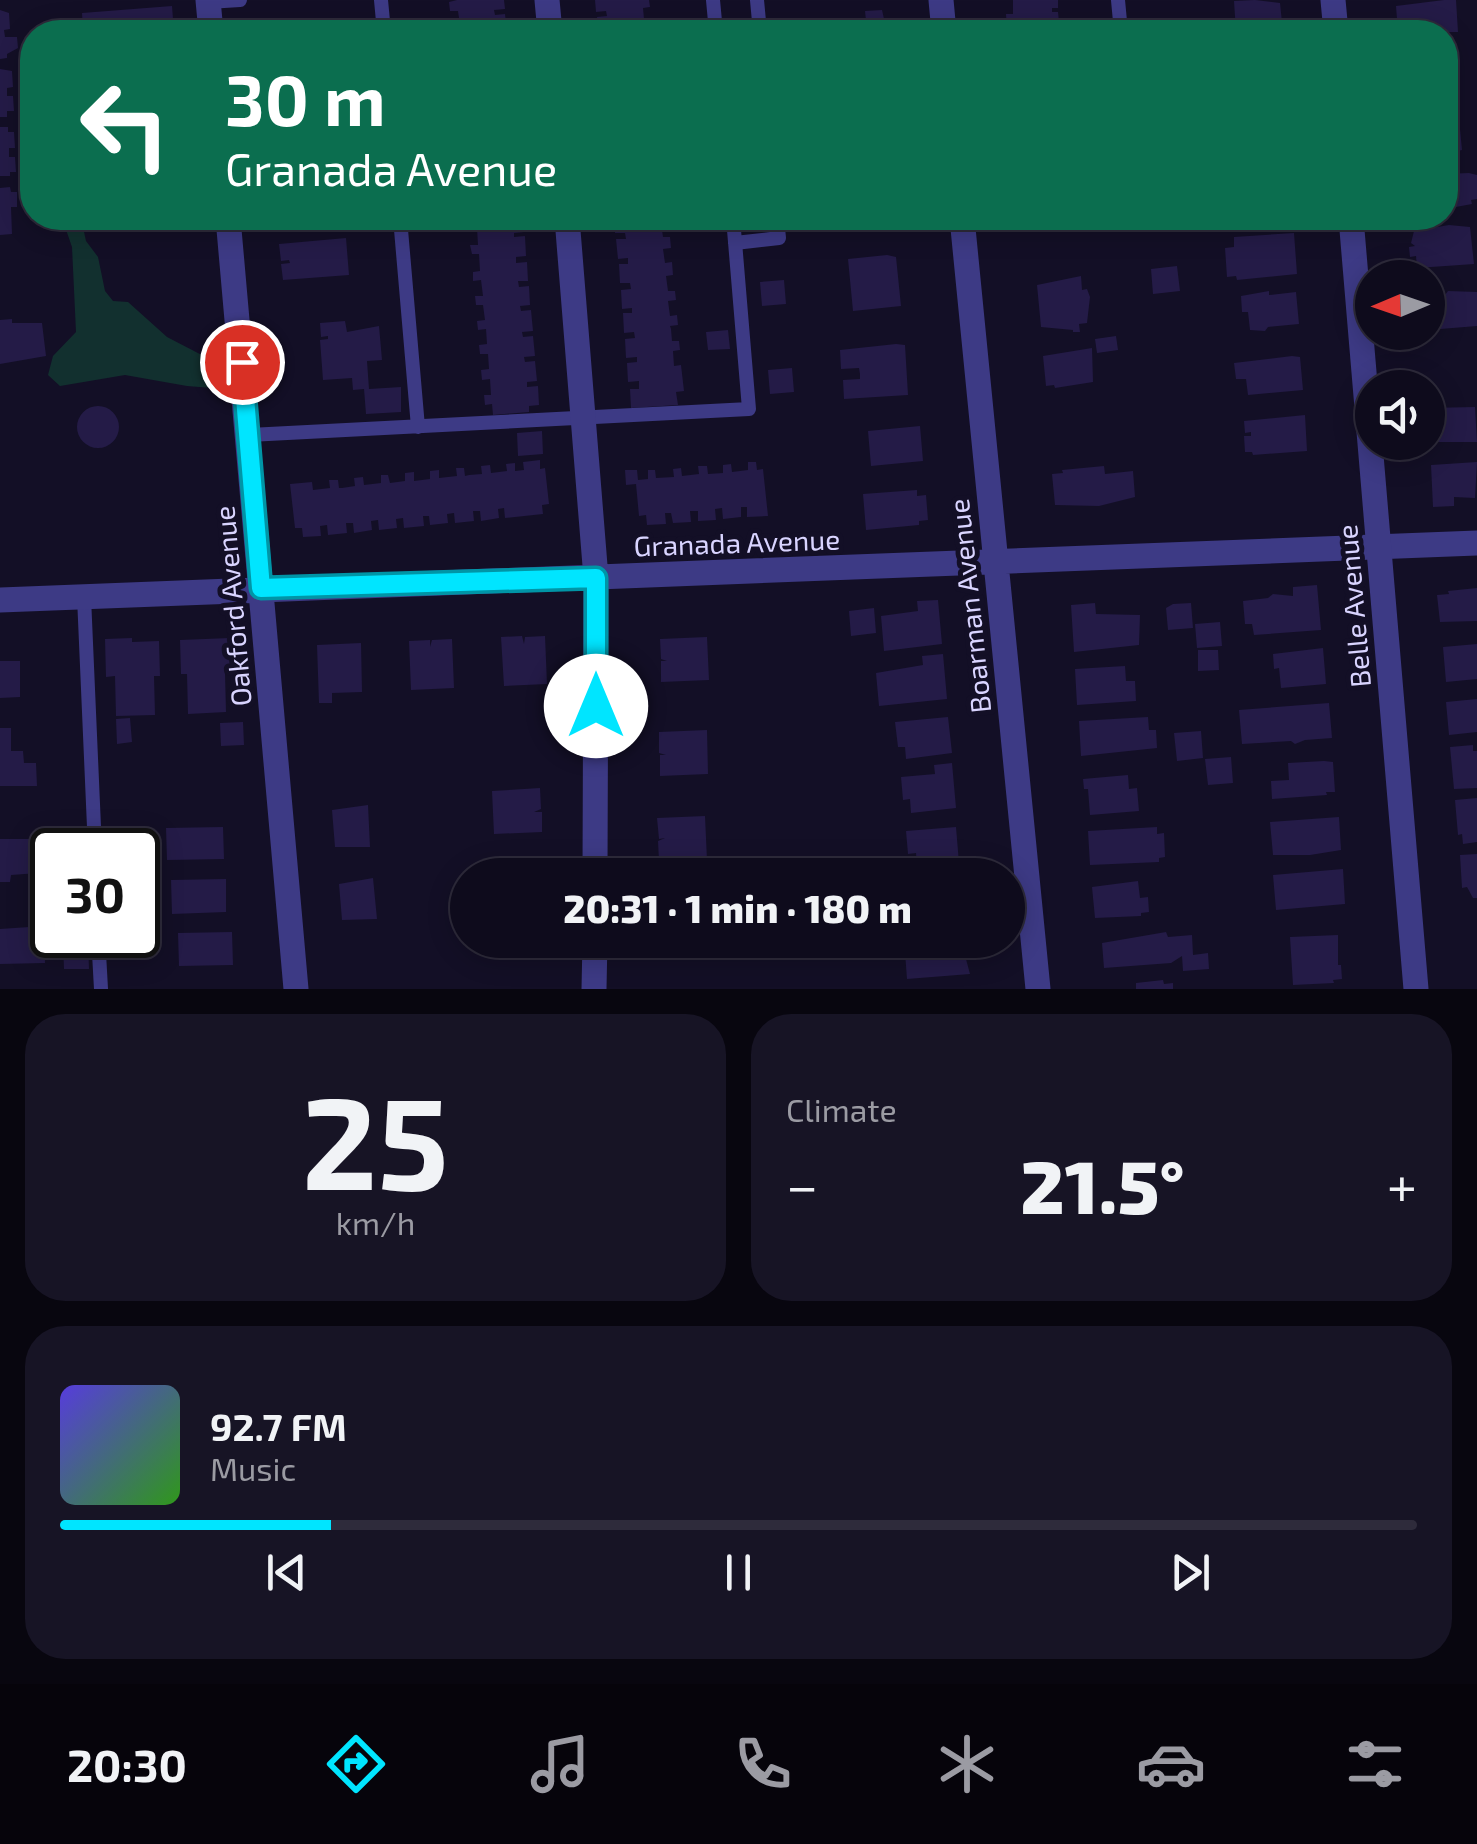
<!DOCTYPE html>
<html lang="en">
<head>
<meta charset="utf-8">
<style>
  body { margin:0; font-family:"Exo 2",sans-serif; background:#171425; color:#f1f3f6; height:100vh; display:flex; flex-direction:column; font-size:38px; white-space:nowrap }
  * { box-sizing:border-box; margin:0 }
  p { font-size:32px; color:#9b9ba3 }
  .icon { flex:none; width:55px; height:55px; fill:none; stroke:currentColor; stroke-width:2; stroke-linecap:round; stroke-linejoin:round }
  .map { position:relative; height:989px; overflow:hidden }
  .drawer { display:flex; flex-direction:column; gap:25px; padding:25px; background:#08060f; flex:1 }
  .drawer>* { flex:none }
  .banner { position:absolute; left:20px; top:20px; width:1438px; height:210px; border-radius:40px; box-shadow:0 5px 25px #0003,0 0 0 2px #2e2b3b; background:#0b6e4f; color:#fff; overflow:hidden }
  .needle { width:65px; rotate:268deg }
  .tools { position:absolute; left:1355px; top:260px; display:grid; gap:20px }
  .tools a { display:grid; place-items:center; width:90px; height:90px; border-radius:50%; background:#0e0b1c; box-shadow:0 5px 25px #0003,0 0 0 2px #2e2b3b; font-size:50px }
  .speed { position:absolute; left:30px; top:828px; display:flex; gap:20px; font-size:50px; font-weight:700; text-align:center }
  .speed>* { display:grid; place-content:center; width:130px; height:130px; border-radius:50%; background:#0e0b1c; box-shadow:0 5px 25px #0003,0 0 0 2px #2e2b3b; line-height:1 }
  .speed .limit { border:5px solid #111; border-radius:15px; background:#fff; color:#111 }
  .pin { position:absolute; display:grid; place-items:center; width:85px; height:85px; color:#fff; margin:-42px; border:5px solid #fff; border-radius:50%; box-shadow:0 2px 10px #0007 }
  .me { position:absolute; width:110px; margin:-55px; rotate:0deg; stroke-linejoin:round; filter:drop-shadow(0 0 8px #0008) }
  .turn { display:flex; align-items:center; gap:35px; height:210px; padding:0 40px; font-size:45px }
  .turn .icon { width:130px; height:130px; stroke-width:2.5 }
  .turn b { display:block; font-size:70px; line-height:85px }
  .big { font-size:75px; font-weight:800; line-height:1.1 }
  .drawer .widget { flex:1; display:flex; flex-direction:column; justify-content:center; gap:15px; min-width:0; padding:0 35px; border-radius:40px; background:#171425 }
  .drawer .dial { align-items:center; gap:0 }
  .dial b { font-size:130px; line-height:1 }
  .song { display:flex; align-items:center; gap:30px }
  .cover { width:120px; height:120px; border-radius:15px; background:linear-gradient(135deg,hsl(250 70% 55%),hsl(110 70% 35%)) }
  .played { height:10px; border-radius:5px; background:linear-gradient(90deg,#00e5ff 20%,#2e2b3b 20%) }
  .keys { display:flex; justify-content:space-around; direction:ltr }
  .heat { display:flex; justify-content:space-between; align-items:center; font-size:55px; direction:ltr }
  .drawer .tiles { flex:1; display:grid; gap:25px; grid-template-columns:1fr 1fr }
  .widget:last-child { grid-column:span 2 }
  .trip { position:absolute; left:450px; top:858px; width:575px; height:100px; border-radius:50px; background:#0e0b1c; box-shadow:0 5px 25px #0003,0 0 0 2px #2e2b3b; font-weight:800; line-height:100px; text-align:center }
  .tab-bar { display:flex; height:160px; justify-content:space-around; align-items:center; background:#06040b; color:#9b9ba3 }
  .tab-bar .icon { width:70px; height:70px }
  .tab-bar .current { color:#00e5ff }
  .tab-bar b { font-size:45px; color:#f1f3f6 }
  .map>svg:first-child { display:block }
</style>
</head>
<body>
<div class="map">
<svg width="1477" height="989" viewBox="0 0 1477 989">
  <rect width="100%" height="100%" fill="#130f26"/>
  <path fill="#12302f" d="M62 218H81L86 241 98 257 105 291 113 301 128 302 167 337 221 365 223 380 212 388 187 386 125 375 60 386 48 375 53 356 76 332 72 247Z"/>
  <path fill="#241b47" d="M457 0H504L505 9 494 10 495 15 505 14 507 32 452 30 451 21 459 18 458 11H450L449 2Z
    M595 0H649L650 7 643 8 644 19H651L652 32H598L597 17 607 16 606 11 596 12Z
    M1013 0H1058V8H1052V12H1058L1059 22H1053L1054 32H1007L1006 14H1013Z
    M1255 0 1280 3 1283 32H1236L1234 1Z
    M1444 0H1456L1458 32H1398L1396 6Z
    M172 6 174 32H83L82 13Z
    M0 10 9 13 10 29 4 30 5 37H17L18 48 7 54V58L0 59Z
    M882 10 887 32H846L845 24 866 21 865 11Z
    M326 18 327 32H260V24Z
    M1448 59 1450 77 1459 76 1460 92 1445 95V60Z
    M0 69 12 71 13 87 7 88V96H13L14 111H7V117H0Z
    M1445 115 1452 117 1453 130 1460 129 1462 150 1445 154Z
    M0 127H8V132H14L15 148H9V157H15L16 172H10V176H0Z
    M1469 173 1477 175V199L1471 200 1472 204 1445 209V174Z
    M10 187 11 192H17V207H11L12 234 0 235V188Z
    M523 218 524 232 514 233V237L525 236 526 256 516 257V263L527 262 528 281H518L519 287 529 286 530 305 520 306 521 311 531 310 533 331 522 332 523 337 533 336 535 356 524 357 525 362 535 361 537 381 527 382V387L538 386 539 405 529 406V412L493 415 492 404 485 405 484 395H491L490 379 482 380 481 370 489 369 488 354H480L479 345 487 344 486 329 478 330 477 321 485 320 483 305H476L475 296H483L481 280 473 281V272L480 271 479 254H472L470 245H478L477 228H469L468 219Z
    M614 218H668L669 225H662V230L663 237H670L671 248 663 249 665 263 672 262 673 275 666 276 668 291H675L676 300 668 301 670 316 677 315 678 325 670 326 671 329 672 341H679L680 350 673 351 674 366 681 365 684 391 676 392 678 405 631 408 630 389H639V381L628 382 627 363 637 362V357L626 358 625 339 635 338 634 332 624 333 623 313H632V308L622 309 621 290 631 289 630 283H620L619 264H628V258L618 259 616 239H626L625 233H615Z
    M864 218H901L902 231 888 232 886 222 865 223Z
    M1449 225 1470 227 1474 264 1417 268 1416 256 1410 257 1409 247 1415 246 1411 243 1414 231Z
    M1294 233 1297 274 1237 280 1236 276 1227 277 1225 248 1234 247V237Z
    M346 238 349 275 283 280 281 264 290 263 289 260 281 261 279 244Z
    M887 255 896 257 901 306 853 311 848 259Z
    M1177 266 1180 291 1153 294 1151 269Z
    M1081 276 1082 290 1087 289 1090 297 1087 323 1079 324 1080 332H1073V330L1041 327 1037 285Z
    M784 280 786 304 762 306 760 282Z
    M1269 291V295L1296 292 1299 324 1268 327 1265 331 1250 330 1248 312H1242L1241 296Z
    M1448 291 1477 292V326L1428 330V296L1445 295Z
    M12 319V323H42L46 356 0 364V320Z
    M345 321 347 332 379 326 382 360 367 361 369 389 401 387V412L366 414 364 389 353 390 352 378 323 380 320 340 328 339V336L321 337 320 323Z
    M728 330 730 349 708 350 706 332Z
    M1116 336 1118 350 1097 353 1095 339Z
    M896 344 905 345 908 395 844 399 843 380 860 379V374L859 368 841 369 840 350Z
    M1092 348 1093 382 1055 388 1054 385 1046 386 1043 356Z
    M1292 356 1300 357 1303 390 1248 395 1246 379H1236L1234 363Z
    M792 368 794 392 770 394 768 370Z
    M77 427a21 21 0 1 1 42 0a21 21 0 1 1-42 0Z
    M1475 407 1477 442H1428V408Z
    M1305 415 1307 451 1253 455 1252 452H1245L1244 436H1251V432L1245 433 1244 421Z
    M920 426 923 461 871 466 868 431Z
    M542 431 543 454 518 456 517 433Z
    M540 460V469L545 468 549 504 542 505 543 514 505 518 504 508 498 509 499 518 481 521 480 511H473L474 521 455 523 454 513 447 514 448 523 430 525 429 516H423L424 526 404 528 403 518 396 519 397 528 379 530 378 520 371 521 372 530 354 533 353 523H346L347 533 328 535 327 525 320 526 321 536 303 537 302 528H295L290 484 312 482 313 490 330 488 329 480H338L339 488H342L355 486 354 478 363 477 364 485 381 483V475H388L390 483 405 481V473L414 472V481L430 479V471L439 470V478L457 476 456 468H464L465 476 469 475 482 474 481 466 490 465 491 473 507 471 506 464 515 463V471L524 470 523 462Z
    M748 462H756L757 470 763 469 768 516 747 517V507H741V517L723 519 722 508 715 509 716 520 698 521V511H690L691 522 673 523 671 513H665L666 524 647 525 646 515 639 516 636 484 626 485 625 470H637L638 480 648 479V470H655L656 478 674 477 673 469 681 468 682 476 699 474 698 466H707L708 474 723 473V465L731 464 732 472 748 470Z
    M1477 462 1475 498 1454 497V506L1433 507 1431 465Z
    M1104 466 1105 474 1133 471 1135 497 1099 506 1055 505 1052 474 1063 473 1062 470Z
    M917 490V496L926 495 928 520 919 521V525L866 530 863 494Z
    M1317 585 1321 630 1254 635 1252 624H1245L1243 601 1268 598 1273 594 1293 596V587Z
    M1477 588V621L1440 622 1437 595 1449 594 1448 591Z
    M938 600 942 644 884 651 881 616 918 611 917 601Z
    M1095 603 1096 614 1140 615 1139 645 1074 652 1071 605Z
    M1191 603 1193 628 1168 630 1166 608 1173 604Z
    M874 608 876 633 851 636 849 611Z
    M1220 622 1222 646 1197 648 1195 624Z
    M522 636 524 644 525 637 545 636 547 684 504 686 501 637Z
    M707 637 709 680 661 682V661H667L661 659 660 639Z
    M132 638V642L159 641 160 676H154L155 715 116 716 115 676 106 677 105 639Z
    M230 638 231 673H225L226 712 188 714 187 674H181L180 640Z
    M452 639 454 688 411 690 409 641 430 640V647L432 640Z
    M361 643 362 692 332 693V703H319L317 645Z
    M1477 644V679L1446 682 1443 647Z
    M1323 648 1326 684 1281 688 1279 668 1274 669 1273 654Z
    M1198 650H1218L1219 670 1198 671Z
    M943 654 947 699 879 706 876 673 923 665 922 656Z
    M0 661H20V697L0 698Z
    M1125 666 1126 681H1135L1136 701 1077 705 1075 669Z
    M1477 699V732L1449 735 1446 702Z
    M1329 703 1332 738 1305 740 1295 744 1291 741 1242 744 1239 710Z
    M948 717 952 753 906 759 905 747H898L895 722Z
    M1148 717 1149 730H1156L1157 748 1081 756 1079 721Z
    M130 718 132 742 117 744 116 719Z
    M243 722 244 745 221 746 220 723Z
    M0 728H11V751H23L24 763H36L37 786H0Z
    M707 730 708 774 660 776V755H666L659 753V732Z
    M1201 731 1203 758 1177 761 1174 733Z
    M1473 745V751H1477V788L1454 789 1450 747Z
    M1231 757 1233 783 1208 785 1205 759Z
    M1324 761 1333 762 1335 792H1326L1327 795 1272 799 1271 781 1289 780 1288 763Z
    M952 763 956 808 911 813 910 799 903 800 901 777 935 774 934 765Z
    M1128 775 1129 789 1137 788 1139 811 1090 815 1088 789H1084L1083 779Z
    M540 788 541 809 534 812H542V832L494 834 492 791Z
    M1477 798V842L1463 844 1462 834 1458 835 1455 800Z
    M368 805 370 847H335L332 810Z
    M705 816 707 860 659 861 658 841 665 838 659 839 657 818Z
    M1339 817 1341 850 1310 855H1273L1270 822Z
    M223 827 224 859 167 860 166 828Z
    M956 827 959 863 917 867 916 853 908 854 906 831Z
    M1157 827V834L1164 833 1165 857 1159 858V862L1090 865 1088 831Z
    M134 837 135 850H110L109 838Z
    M0 839H37L38 873 11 875 10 882H0Z
    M1477 854V898H1473L1467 887 1462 888 1460 855Z
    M760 856V862L791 859 792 875H744V864L753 863V857Z
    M1343 869 1345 904 1276 910 1273 875Z
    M373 878 377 919 342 920 339 884Z
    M226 879V912L172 914 171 880Z
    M1138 881 1140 898 1148 897 1149 912 1141 913V916L1095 918 1092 887Z
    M44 926 45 963 0 964V929Z
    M232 932 233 965 179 966 178 933Z
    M1166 932 1168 937 1192 935 1193 955 1208 953 1209 969 1183 971 1182 956 1171 963 1104 968 1102 943Z
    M1338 935V965H1341L1342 979 1333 980 1334 983 1293 985 1290 937Z
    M63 942H88L89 969H64Z
    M938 947 963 948 970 974 907 979 905 952Z
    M1163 980 1164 984 1173 983V989H1136V983Z"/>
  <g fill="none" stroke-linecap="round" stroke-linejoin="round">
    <path stroke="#3d3a85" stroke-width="14" d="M381 0 384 32
      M713 0 716 32
      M757 0 760 32
      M1118 0 1121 32
      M208 2 240 0
      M400 218 418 427
      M963 226 1053 218
      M735 243 779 238 777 218
      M248 435 749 409 733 218
      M84 597 95 850
      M98 935 101 989"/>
    <path stroke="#3d3a85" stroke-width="25" d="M208 0 211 32
      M547 0 550 32
      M941 0 944 32
      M228 218 296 989
      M567 218 596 578 595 875
      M962 218 1038 989
      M0 600 1477 543
      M594 989 595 940"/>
    <path stroke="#3d3a85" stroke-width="25" d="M1333 0 1336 32
      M1351 218 1416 989"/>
  </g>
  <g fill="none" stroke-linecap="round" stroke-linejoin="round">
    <defs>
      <path id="route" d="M242 362 261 588 596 578V706"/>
    </defs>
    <use href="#route" stroke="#0095a6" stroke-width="25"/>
    <use href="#route" stroke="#00e5ff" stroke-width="18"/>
  </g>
  <g text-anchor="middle" stroke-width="10" stroke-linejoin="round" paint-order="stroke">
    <g font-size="28" fill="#d9d4ff" stroke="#130f26">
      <text transform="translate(737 543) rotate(-2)" y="10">Granada Avenue</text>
      <text transform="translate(233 606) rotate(-95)" y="10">Oakford Avenue</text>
      <text transform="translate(970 606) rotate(-96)" y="10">Boarman Avenue</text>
      <text transform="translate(1354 606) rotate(-95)" y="10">Belle Avenue</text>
    </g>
  </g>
</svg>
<div class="tools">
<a><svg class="needle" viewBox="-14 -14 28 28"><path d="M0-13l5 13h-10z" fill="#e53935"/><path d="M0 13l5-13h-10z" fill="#9b9ba3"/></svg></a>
<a><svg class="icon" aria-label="sound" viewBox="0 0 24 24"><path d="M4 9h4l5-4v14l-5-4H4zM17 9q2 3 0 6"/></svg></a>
</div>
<div class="speed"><div class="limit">30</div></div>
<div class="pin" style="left:242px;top:362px;background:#d93025"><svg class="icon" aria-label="arrive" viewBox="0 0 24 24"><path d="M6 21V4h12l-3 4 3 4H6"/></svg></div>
<svg class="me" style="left:596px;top:706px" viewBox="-20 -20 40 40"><circle r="19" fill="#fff"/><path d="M0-13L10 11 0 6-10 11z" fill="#00e5ff"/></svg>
<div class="trip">20:31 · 1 min · 180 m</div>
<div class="banner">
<div class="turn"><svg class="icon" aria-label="left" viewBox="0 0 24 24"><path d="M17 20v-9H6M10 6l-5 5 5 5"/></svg><div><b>30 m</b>Granada Avenue</div></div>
</div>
</div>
<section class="drawer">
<div class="tiles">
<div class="widget dial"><b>25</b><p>km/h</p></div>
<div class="widget"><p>Climate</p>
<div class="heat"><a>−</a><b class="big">21.5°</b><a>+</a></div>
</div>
<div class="widget">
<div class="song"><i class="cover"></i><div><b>92.7 FM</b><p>Music</p></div></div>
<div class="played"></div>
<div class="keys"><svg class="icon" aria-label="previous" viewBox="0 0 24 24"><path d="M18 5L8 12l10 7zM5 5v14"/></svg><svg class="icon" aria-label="pause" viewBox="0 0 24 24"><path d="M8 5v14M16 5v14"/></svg><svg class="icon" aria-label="next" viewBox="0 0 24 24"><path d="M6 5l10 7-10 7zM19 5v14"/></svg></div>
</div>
</div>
</section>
<nav class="tab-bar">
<b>20:30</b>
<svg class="icon current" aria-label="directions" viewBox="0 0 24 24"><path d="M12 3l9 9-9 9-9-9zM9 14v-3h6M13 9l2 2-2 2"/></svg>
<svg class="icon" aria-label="music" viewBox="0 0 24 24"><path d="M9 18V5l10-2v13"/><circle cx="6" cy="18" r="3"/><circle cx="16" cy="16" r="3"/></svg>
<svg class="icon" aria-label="phone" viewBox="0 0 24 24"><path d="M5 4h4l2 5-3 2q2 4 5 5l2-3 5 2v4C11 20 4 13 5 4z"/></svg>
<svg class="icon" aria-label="climate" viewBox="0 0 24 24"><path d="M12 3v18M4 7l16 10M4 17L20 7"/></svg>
<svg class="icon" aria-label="car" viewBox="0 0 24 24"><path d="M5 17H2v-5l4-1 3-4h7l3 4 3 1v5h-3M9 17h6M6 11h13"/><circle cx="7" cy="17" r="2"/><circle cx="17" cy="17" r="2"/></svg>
<svg class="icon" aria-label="filters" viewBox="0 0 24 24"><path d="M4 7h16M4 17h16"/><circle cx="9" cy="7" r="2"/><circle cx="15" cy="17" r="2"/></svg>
</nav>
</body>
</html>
